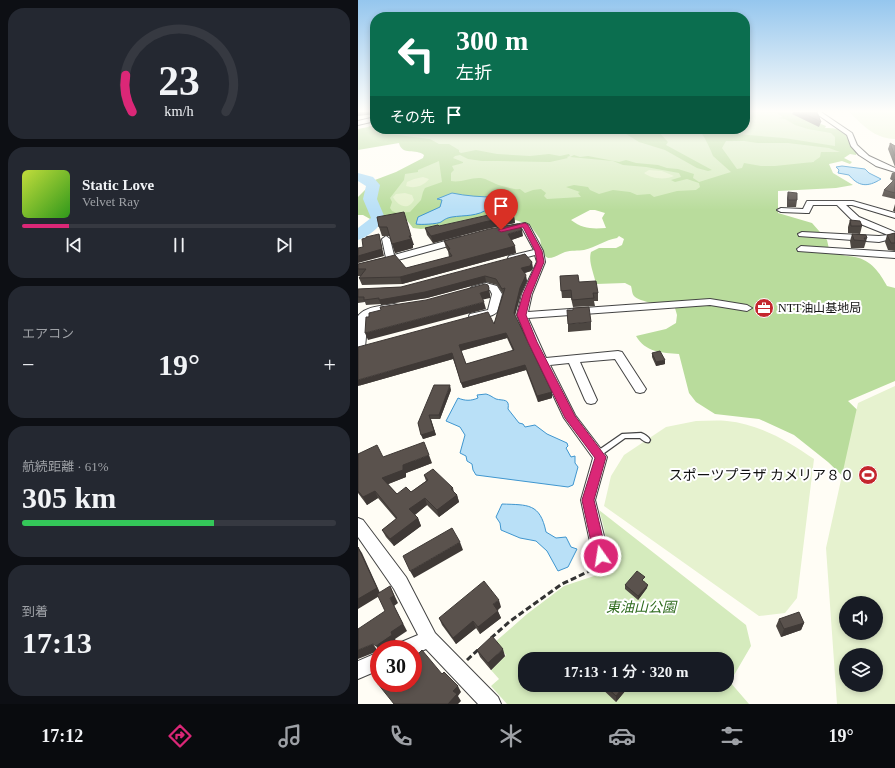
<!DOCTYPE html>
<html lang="ja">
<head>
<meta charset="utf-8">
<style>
  body { margin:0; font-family:"Times New Roman","Noto Sans JP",serif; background:#242831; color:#f1f3f6; height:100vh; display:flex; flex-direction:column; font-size:15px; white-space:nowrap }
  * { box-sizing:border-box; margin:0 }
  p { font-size:13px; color:#9ea1a6 }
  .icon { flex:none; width:22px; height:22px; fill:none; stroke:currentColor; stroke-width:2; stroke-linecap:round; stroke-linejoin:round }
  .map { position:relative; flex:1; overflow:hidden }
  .panel { display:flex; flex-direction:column; gap:8px; padding:8px; background:#0d0f14; width:358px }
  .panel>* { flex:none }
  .hud { position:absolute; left:12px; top:12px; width:380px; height:122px; border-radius:16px; box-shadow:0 2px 6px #0003; background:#0b6e4f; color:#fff; overflow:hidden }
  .fabs { position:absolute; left:481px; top:596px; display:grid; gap:8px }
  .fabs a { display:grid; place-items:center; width:44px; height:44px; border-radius:50%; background:#171b24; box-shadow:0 2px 6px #0003; font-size:20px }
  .speed { position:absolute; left:12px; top:640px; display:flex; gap:8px; font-size:20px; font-weight:700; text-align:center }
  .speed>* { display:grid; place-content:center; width:52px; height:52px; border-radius:50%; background:#171b24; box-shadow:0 2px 6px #0003; line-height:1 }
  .speed .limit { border:6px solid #d22; background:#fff; color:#111 }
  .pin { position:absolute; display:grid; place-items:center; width:34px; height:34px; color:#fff; margin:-41px -17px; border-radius:50% 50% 50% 0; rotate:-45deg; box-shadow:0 0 4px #0007 }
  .pin .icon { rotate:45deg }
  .me { position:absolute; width:44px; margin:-22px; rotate:347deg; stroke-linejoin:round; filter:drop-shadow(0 0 3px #0008) }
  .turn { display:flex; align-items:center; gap:14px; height:84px; padding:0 20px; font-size:18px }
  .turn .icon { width:52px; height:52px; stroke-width:2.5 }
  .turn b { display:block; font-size:28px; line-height:34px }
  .then { display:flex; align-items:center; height:38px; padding:0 20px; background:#0003; gap:8px; font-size:15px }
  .big { font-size:30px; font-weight:600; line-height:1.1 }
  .panel .widget { flex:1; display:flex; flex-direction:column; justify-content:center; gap:6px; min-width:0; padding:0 14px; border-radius:16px; background:#242831 }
  .panel .dial { align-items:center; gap:0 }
  .dial svg { height:104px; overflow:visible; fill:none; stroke:#363941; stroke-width:7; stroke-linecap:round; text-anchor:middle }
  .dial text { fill:#f1f3f6; stroke:none }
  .song { display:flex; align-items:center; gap:12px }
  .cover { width:48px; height:48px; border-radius:6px; background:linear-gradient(135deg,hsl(70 70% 55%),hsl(110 70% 35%)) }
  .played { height:4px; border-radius:2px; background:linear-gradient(90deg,#db2777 15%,#363941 15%) }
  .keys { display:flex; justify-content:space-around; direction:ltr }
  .heat { display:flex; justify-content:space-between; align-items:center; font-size:22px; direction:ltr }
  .charge { height:6px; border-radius:3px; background:linear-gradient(90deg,#34c759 61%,#363941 0) }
  .trip { position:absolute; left:160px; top:652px; width:216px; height:40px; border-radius:16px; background:#171b24; box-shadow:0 2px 6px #0003; font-weight:600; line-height:40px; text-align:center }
  .tab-bar { display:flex; height:64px; justify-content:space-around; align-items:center; background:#090b0e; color:#9ea1a6 }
  .tab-bar .icon { width:28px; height:28px }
  .tab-bar .current { color:#db2777 }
  .tab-bar b { font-size:18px; color:#f1f3f6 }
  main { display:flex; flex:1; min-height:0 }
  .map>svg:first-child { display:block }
</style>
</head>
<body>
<main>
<section class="panel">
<div class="widget dial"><svg viewBox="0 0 100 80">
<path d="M14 69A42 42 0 1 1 86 69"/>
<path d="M14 69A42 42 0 0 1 9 41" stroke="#db2777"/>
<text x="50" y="56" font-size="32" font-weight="700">23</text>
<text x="50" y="72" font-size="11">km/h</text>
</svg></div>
<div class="widget">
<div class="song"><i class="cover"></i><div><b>Static Love</b><p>Velvet Ray</p></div></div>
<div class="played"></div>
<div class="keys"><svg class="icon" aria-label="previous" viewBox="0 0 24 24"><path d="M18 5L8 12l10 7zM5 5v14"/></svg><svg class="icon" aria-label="pause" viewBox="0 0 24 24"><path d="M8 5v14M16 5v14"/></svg><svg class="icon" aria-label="next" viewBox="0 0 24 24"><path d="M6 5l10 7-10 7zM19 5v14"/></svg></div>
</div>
<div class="widget"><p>エアコン</p>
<div class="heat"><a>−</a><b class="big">19°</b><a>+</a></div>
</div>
<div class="widget"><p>航続距離 · 61%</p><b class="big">305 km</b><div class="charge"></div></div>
<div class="widget"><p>到着</p><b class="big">17:13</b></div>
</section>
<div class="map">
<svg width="537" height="704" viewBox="0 0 537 704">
  <rect width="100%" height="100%" fill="#fffdf5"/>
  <path fill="#d5ebbd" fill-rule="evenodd" d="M387 112H422L478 132 487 151 329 205 69 210 31 217 22 205 36 175 74 156 59 142 20 137 18 129H387Z
    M241 510 388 625 393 646 372 682 391 704H149L133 686 141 679 133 670 148 655 137 642 169 614 206 586 245 573C253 553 247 530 241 510ZM167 659H369V685H167Z"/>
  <path fill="#b9dc9c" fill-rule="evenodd" d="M398 112H432L468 126 467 128C477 128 491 129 491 142L499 152 498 155 492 154 486 158 494 162 492 164 484 161 471 164 475 173 495 185 478 188 420 191V213L454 223 469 240 471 249C481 256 485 255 497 257 513 260 522 273 529 286L537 288V381L490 401 521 431 498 489 470 462 436 435 401 419 357 414 338 402 331 393 321 354C304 353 287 352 278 336L308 329 318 323 319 315 317 308C308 305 280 302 276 296 274 294 274 289 273 286L267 283 238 284C236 273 230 262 233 252L241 248H258L264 245 266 239 261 236 259 238C247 240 238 247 226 250 220 251 213 250 207 252 201 254 197 258 190 258L185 255 182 239 172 225 146 216 130 215 83 226 63 229 55 228 48 219 21 224 5 215H0V197L8 189 9 183 38 172 65 158 66 155C58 148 44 156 41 143L0 150V129L10 127 17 124V129H35L31 132V134L72 139 81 144H91L101 150V152L103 153 118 150 139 154 172 156 191 154 202 156 211 154 212 156 209 157 210 158 192 162 141 161H124L110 159 102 155 97 156 95 158 105 162V163L94 166 96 170 93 173V181C103 183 113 177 123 178 129 179 133 182 138 184 143 186 157 190 162 189L167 193 175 190 183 189 188 193 186 196 189 199 223 197 220 193 222 192 208 187 216 185 230 187 232 190 241 194 255 190 272 192 279 195 292 194 296 197 319 191 338 190 342 187 341 183 329 179 317 182 313 180 323 177 321 173 288 167 265 165 255 161 212 157 216 155 222 157 230 156 261 162 268 160 278 163 300 165 309 168 320 169 336 174 335 178 341 182 373 172 355 156C352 148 348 140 343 132L338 130 340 129H358L377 134 426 138 477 146V137L473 133 450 129 437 125 427 119 420 118 425 117 418 113ZM368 141H386L400 143H430L471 148 482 152H463L462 157 455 162 417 166H403L386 163 384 168 379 169 364 148ZM81 161 84 182 67 188 65 192 63 200 52 212 39 213 34 211 32 208 34 202 32 198 46 180 47 174 60 172V170ZM232 210H237L247 213 244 218 248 228C234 229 225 229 213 220Z
    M260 129 299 130 310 142 308 145 354 170 350 171 339 168 307 150 281 142Z"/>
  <path fill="#e6f2cf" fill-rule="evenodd" d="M491 112H537V139C517 139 505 125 491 112Z
    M291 170 304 171 316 176C308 180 293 179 286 173Z
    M65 177 71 179C66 186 56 189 48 186L49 182 56 179Z
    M47 193 54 195 56 200C50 211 40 206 35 197L38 194Z
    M537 386V704H479L468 548 500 403ZM488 603H518V633H488ZM488 655H518V685H488Z
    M338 421C348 421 358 420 369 421 401 424 430 441 456 459L439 598 427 613 401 616 246 506 253 476 266 455 308 427Z"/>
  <path fill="#b9e0f7" stroke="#3f96cf" d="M484 166 507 169 511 173 523 179C509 188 500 186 491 175L480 173 481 170 478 167Z
    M94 193C108 196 124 197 137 197L138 199 128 206 131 208C120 217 106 215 94 217 88 218 86 220 83 222 80 224 62 225 58 224L60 217 82 207 84 200 79 199Z
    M128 394C132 395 134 397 138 399 145 401 152 398 150 409L161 423 165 424 167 427 177 425 189 434 209 443 210 446 208 448 213 457 217 456V463L220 467 215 485 210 487 118 475 115 470 114 464 109 461 108 456 102 453 107 435 102 427 88 421 100 398C107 401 113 401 120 398L119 395Z
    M144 504C170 505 182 503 188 532L198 538 208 537 213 547 219 549 210 567 200 571 189 551 178 541 162 538 143 530 142 523 138 517Z"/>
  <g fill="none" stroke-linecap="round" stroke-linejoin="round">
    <path fill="#b9e0f7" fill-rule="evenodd" d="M0 173 15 177 22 185 19 199 27 218C21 227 11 237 0 240V228L13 218 5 199 8 186 0 181Z"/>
    <defs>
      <path id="service" d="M283 433C286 434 291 437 292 440L291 442C287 443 285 440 282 438H267L242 456 240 457 238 456 237 454 238 452 264 434Z"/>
      <path id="minor" d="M456 112H463L494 133 499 145 511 156 537 168V172L518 166 501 155 493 146 489 135Z
        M17 117V121L0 125V121Z
        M449 201H495L537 213V218L494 205H488L501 217 537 232V238L521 242 441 236 440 234 444 232 521 236 530 235 495 221 479 205H455L451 213H448L423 212 419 210 423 208 445 209Z
        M167 223 171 225 185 251 187 262 174 294 170 312 352 299 389 305 394 308 389 311 352 305 170 318 188 358 260 351 264 352 288 389 286 392 282 393 278 392 257 359 222 362 239 400 237 403 233 404 229 403 227 400 211 363 192 365 217 415 249 457 237 500 251 556 249 561 243 563 237 561 235 556 223 500 235 458 206 418 170 342 159 315 164 294 179 262 177 255 154 261 151 260 150 258 151 256 176 250 164 228 147 231 143 229 144 227Z
        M28 236 32 239 36 255 102 237 106 240 105 242 0 271V265L28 258 24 239Z
        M443 246 537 252V258L440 251 439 249Z
        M128 283 139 286 144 294 139 312C134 317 119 320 112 318L111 316 112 314 130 310 134 294 132 290 128 289 117 292 112 289 114 287Z
        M36 304 40 305 41 307 40 309 15 314 10 317 7 347 6 349 0 350V316C8 306 24 306 36 304Z
        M0 518 5 520 48 577 77 633 140 697 143 704H120L68 649 55 655V649H38L41 643 60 635 36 589 0 537Z
        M21 652V670L0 679V661Z"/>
    </defs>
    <use href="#service" stroke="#444" stroke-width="2.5"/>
    <use href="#minor" stroke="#444" stroke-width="2"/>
    <path stroke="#333" stroke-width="3" stroke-dasharray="6 3" stroke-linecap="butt" d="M133 638 151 622 204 584 240 567
      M109 660 121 649"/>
    <use href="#service" fill="#fff" fill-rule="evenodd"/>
    <use href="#minor" fill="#fff" fill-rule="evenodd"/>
  </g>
  <path fill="#4d4742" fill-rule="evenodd" d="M435 112H459L463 122 461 127 434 114Z
    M532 143 537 146V167L530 149Z
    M537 172V199L524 196 526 190 535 181 532 179 534 173Z
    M430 192 439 200 438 207H429V198Z
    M537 204V212L535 211Z
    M156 216 157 223 128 229 75 243 69 235 67 228Z
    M19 217 56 245H55V248L37 253 32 236H24L21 227Z
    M492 220 504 226 502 234 490 233V227Z
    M537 233V251L530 250 527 242 529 235Z
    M494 234 509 238 506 248H493L492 241Z
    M165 236 153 240 158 253 44 284 4 285 1 278 3 276H0V264L48 268 91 257 90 251 88 248 86 241Z
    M175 268 173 271 166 273 169 281 163 294 157 316 194 398 180 402 168 370 105 388 95 359 0 386 136 324 145 294 139 285 128 282 69 298 23 305V304L8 305 7 302 0 303V289L43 287ZM149 338 155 351 108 364 103 351Z
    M202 276 221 282 240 293V301H236L237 306 215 307 213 298H204Z
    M233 322V330L210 332V324Z
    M294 353 307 364 298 366 294 357Z
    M93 390 82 419H73L78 435 65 439 60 423Z
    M0 454 74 463 48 473V477L30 484 39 494 53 492 68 481 66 475 95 488 96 492 99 495 101 502 81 517 69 505 57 515 60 518 63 526 36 546 28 537 24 530 38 519 20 498 9 505 0 493Z
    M287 581 286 582 289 588 280 600 267 589V585Z
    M143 607 139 610 143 618 122 634 118 628 98 644 84 625 81 618Z
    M421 619 446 623 443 630 423 637 418 626Z
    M119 650 147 656 133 670 122 657Z
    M240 685H268V690L258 702Z"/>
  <path fill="#3f3936" d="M0 112H17V114L0 116Z
    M156 216 157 223 128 229 75 243 73 236 126 222Z
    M164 230 165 236 151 241 150 234Z
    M21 234 26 256 0 263V256Z
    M51 236H53L56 245H55V248L37 253 34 244Z
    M157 246 158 253 44 284 42 277Z
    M174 262 175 268 173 271 164 274 163 268Z
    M168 275 169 281 163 294 156 318V313L162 288Z
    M127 276 128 282 69 298 23 305 21 300Z
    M131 288 132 294V298L123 300 122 293Z
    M126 302 128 309 10 340 7 333Z
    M148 333 149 338 102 351 101 345Z
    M94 353 95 359 0 386V380Z
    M307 360V364L298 366V362Z
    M167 365 168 370 105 388 103 383Z
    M92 385 93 390 82 419 81 415Z
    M194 392V398L180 402 179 396Z
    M71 415 78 435 65 439 63 435Z
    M71 455 74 463 48 473V477L28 485 24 478 45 465Z
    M17 491 20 498 9 505 5 497Z
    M99 495 101 502 81 517 79 510Z
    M67 498 69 505 55 516 51 509Z
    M60 518 63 526 36 546 32 539Z
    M102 542 105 550 56 578 52 571Z
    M0 547 4 553 23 595 0 609Z
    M290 585 289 588 280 600V596Z
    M32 586 40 603 36 606 49 631 37 639 39 642 28 649H21V651L18 646 33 632Z
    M141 600 143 607 138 612 135 604Z
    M140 611 143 618 122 634 120 627Z
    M115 621 118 628 98 644 95 638Z
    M446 623 443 630 423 637 426 629Z
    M15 644 20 651 0 659V650Z
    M145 649 147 656 133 670 130 663Z
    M267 685H268V690L258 702V696Z
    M100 686 103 692 100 696 103 701 100 704H90L95 691Z"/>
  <path fill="#5a524d" stroke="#3f3936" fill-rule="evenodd" d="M443 112H459L463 122Z
    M532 143 537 146V156Z
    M537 179V193L526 190Z
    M430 192 439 193V200H430Z
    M153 210 156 216 126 222 73 236 67 228 80 225 81 226Z
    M46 212 53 236H51L53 239 34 244 29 227H21L19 217Z
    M492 220 502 221 504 226H493Z
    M160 224 164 230 150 234 157 246 42 277 1 278 8 269H0V264L37 255 48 268 94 256 90 250 92 249 86 241 131 229Z
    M537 233V243H533L529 235Z
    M21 234 24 249 0 256V248L5 247 4 239 8 238V237Z
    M494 234 508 235 509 238H506L508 241 496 240Z
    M167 254 174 262 172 266 163 268 168 275 162 288 156 313 194 392 179 396 167 365 103 383 94 353 0 380V347L130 312 136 324 147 288 144 289 138 279 127 276 67 292 21 300V298L6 300V297H0V289L43 287ZM148 333 156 350 108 364 101 345Z
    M220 275 221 282 238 281 240 293H235L236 298 214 300 213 290 203 291 202 276Z
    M127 284 130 285 131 288 130 291 122 293 126 302 7 333 8 317H11V313L23 310 22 307 68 300Z
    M231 307 233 322 210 324 209 310H215V308Z
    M302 351 307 360 298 362 294 353Z
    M76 385H92L81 415H71L76 431 63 435 60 423Z
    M66 442 71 455 45 465V470L24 478 39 494 48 487 53 492 70 480 66 475 75 469 95 488 93 489 99 495 79 510 67 498 51 509 60 518 32 539 24 530 39 518 17 491 5 497 0 491V454L19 445 25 457Z
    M94 528 102 542 52 571 45 556Z
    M0 547 19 588 0 599Z
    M279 571 287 577 284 580 290 585 280 596 267 585Z
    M126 581 141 600 135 604 140 611 120 627 115 621 95 638 81 618Z
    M32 586 36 596 32 598 45 624 33 632 34 635 18 646 15 644 0 650V629L27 611 19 594Z
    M441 612 446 623 426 629 421 619Z
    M134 636 145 649 130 663 119 650Z
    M64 650 84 674 86 672 100 686 95 691 99 694 90 704H36L20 684 22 683H55V659Z
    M246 685H267L258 696Z"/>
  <linearGradient id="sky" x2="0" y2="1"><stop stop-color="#95c6ee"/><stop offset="0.53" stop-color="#fffefa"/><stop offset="1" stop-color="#fffefa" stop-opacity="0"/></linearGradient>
  <rect width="537" height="210" fill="url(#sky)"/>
  <path fill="#db2777" stroke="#8e194d" d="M167 223 170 225 184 251 186 262 173 294 168 315 179 342 217 416 248 457 236 500 249 556 247 560 243 562 238 560 236 556 224 500 237 458 207 418 170 342 159 315 165 294 179 262 177 251 165 227 143 232 140 230Z"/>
  <defs>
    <symbol id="office-disc" viewBox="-11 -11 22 22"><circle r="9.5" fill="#c4262e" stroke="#fff"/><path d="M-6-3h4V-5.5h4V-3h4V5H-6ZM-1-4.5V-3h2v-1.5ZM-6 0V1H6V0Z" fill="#fff"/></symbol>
    <symbol id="stadium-disc" viewBox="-11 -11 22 22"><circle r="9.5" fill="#c4262e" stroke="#fff"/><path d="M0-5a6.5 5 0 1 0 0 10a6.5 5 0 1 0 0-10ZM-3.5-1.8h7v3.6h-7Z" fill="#fff"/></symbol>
  </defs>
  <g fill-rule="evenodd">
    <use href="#office-disc" x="395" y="297" width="22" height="22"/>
    <use href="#stadium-disc" x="499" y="464" width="22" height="22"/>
  </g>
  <g text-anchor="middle" stroke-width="4" stroke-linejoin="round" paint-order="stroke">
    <g font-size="12" fill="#111" stroke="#fff" text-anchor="start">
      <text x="420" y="312">NTT油山基地局</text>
    </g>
    <g font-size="14" fill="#111" stroke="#fff" text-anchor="end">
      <text x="496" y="480">スポーツプラザ カメリア８０</text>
    </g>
    <g font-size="14" font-style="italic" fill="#2f6b1f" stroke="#fff">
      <text x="283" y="612">東油山公園</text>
    </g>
  </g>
</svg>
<div class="fabs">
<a><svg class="icon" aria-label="sound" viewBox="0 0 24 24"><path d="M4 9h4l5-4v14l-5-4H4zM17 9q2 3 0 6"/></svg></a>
<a><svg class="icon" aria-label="layers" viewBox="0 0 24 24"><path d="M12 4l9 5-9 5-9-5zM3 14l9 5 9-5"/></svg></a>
</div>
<div class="speed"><div class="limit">30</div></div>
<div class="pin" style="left:143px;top:230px;background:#d93025"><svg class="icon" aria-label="arrive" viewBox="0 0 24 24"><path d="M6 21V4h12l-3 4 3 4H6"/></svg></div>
<svg class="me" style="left:243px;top:556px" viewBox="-20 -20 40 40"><circle r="17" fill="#db2777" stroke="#fff" stroke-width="3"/><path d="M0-11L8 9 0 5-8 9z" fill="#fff"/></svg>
<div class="trip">17:13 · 1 分 · 320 m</div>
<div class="hud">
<div class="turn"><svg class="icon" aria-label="left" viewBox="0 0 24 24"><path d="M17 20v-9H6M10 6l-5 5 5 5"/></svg><div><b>300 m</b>左折</div></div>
<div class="then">その先<svg class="icon" aria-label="arrive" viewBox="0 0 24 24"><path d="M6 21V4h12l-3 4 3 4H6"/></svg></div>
</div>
</div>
</main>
<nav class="tab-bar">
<b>17:12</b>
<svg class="icon current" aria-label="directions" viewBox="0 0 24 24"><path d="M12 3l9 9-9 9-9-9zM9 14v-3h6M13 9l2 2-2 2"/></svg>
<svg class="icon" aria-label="music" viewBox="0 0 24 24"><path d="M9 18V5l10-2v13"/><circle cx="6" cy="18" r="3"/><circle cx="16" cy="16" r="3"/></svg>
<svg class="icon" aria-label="phone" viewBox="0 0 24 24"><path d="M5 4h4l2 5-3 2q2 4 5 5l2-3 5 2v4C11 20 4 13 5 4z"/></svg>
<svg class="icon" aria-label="climate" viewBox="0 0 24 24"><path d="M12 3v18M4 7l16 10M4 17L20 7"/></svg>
<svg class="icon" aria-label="car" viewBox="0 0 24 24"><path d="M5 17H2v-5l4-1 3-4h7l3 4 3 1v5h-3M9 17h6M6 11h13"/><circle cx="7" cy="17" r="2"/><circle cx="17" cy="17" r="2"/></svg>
<svg class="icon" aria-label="filters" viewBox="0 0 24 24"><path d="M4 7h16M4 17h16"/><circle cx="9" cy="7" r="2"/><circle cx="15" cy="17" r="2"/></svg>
<b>19°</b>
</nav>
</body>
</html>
